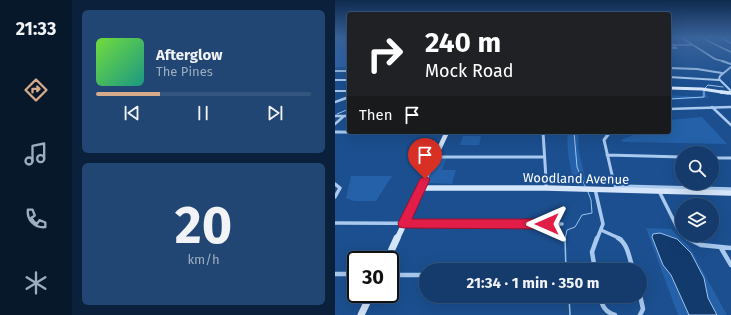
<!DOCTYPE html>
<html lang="en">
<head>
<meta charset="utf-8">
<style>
  body { margin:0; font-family:"Fira Sans",sans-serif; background:#214673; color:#f1f3f6; height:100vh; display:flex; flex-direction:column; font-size:15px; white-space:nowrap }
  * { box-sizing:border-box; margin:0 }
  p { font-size:13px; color:#9dadc1 }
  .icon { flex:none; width:22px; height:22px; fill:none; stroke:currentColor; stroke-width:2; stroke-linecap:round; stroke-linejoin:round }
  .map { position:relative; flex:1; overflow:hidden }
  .side { display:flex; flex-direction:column; gap:10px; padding:10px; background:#0b203b; width:263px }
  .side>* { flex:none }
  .guide { position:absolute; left:12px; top:12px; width:324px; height:122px; border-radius:4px; box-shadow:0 4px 16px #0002,0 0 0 1px #33557e; background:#202124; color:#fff; overflow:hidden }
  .tools { position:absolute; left:340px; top:146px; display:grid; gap:8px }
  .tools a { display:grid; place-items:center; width:44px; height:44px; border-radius:50%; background:#143b6b; box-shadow:0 4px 16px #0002,0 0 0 1px #33557e; font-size:20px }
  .speed { position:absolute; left:12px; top:251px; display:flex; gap:8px; font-size:20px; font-weight:700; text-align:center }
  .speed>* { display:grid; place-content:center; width:52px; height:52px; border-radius:50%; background:#143b6b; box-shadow:0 4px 16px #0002,0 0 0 1px #33557e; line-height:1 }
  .speed .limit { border:2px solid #111; border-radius:6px; background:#fff; color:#111 }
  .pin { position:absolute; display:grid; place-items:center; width:34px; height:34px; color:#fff; margin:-41px -17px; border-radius:50% 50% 50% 0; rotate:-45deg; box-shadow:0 0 4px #0007 }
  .pin .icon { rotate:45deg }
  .me { position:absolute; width:44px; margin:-22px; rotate:270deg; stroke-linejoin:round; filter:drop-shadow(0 0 3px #0008) }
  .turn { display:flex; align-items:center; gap:14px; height:84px; padding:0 12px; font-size:18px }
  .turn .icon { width:52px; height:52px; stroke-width:2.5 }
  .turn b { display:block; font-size:28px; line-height:34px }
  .then { display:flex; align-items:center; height:38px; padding:0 12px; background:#0003; gap:8px; font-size:15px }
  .side .tile { flex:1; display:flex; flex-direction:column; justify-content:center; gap:6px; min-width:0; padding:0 14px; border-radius:6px; background:#214673 }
  .side .dial { align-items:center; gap:0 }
  .dial b { font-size:52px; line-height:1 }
  .song { display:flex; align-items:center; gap:12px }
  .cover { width:48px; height:48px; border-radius:6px; background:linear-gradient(135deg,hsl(100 70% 55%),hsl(170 70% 35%)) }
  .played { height:4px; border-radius:2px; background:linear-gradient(90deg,#d6ab8b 30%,#33557e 30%) }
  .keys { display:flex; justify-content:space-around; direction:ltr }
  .trip { position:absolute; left:84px; top:263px; width:228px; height:40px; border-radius:20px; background:#143b6b; box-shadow:0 4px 16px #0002,0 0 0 1px #33557e; font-weight:700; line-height:40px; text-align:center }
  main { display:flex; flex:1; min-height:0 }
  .menu { display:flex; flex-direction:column; width:72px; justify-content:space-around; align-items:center; background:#08182b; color:#9dadc1 }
  .menu .icon { width:28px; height:28px }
  .menu .current { color:#d6ab8b }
  .menu b { font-size:18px; color:#f1f3f6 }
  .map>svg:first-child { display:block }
</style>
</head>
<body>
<main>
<nav class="menu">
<b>21:33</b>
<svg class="icon current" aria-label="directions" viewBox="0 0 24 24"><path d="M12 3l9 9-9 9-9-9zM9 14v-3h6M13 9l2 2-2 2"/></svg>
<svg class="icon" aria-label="music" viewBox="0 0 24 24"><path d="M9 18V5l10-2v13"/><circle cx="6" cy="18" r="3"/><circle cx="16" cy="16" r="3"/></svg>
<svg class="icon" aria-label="phone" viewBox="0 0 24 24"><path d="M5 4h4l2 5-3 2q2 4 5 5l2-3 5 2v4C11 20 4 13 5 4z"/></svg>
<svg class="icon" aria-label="climate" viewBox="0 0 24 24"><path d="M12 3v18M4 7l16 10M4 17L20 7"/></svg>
</nav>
<section class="side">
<div class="tile">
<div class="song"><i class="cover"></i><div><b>Afterglow</b><p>The Pines</p></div></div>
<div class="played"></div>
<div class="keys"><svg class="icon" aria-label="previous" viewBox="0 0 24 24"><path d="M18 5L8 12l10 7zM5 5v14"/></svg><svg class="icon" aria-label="pause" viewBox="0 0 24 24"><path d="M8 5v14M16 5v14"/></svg><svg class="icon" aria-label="next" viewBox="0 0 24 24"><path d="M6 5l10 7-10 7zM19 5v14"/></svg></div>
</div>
<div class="tile dial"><b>20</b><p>km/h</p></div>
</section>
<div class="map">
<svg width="396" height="315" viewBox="0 0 396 315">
  <rect width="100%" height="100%" fill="#1b4f8f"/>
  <path fill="#2461a8" d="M0 38H14V67H0Z
    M367 90H370V93L374 98 334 100V95L365 97 367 96Z
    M367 117 392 144 288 142 286 140 306 132H334V120Z
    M233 132H244L243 147 252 186 240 185C235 169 231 149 233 132Z
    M128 136H146L144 145H125Z
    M102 158H111L107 170H121L117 184 95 183 92 185 90 184Z
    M16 176H57L41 201H19L11 198Z
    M311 228 336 229 347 240 354 246 392 315H382C379 310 375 304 373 298 371 292 371 286 369 280 364 258 342 230 318 234L328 265 336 275 354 315H343Z"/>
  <path fill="#123a6d" stroke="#9cc4f0" d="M325 233 342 239 356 253 369 278 373 298 382 315H354L336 275 328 265 317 237 318 234Z"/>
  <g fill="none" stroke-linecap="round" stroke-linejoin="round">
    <path stroke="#9cc4f0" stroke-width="1" d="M370 88 373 85 388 87
      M334 99 369 97V91
      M2 114 14 109
      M239 132 242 167 250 186
      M230 239 232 230 240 227 247 215 257 213 256 200 253 192"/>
    <path stroke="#9cc4f0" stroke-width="1.5" d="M230 238 231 270
      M234 296 235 315"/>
    <path stroke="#a9c9ee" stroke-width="1.5" d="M347 38 380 59 391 62
      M367 38 396 52
      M386 38 396 43
      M334 42 340 46 339 47
      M338 45H357
      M334 48H342"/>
    <path stroke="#a9c9ee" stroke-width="2" d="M387 61 396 64
      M396 67 385 76 384 79 396 91
      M334 68 362 69 387 73
      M0 71H14
      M334 77 384 80
      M0 80H14
      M0 91H14"/>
    <path stroke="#a9c9ee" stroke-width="2.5" d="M0 102 14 97
      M377 107 396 125
      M334 109 396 107
      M0 116H14
      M0 124 9 116"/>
    <path stroke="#a9c9ee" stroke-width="3" d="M0 132 111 133
      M172 132 208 133
      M208 132 211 179
      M275 132 269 140 278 179
      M272 155 347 157
      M100 157H209
      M377 158H396"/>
    <path stroke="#a9c9ee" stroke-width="3.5" d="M210 178 211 188
      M278 178 281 188
      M0 184 5 188 0 197
      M281 186 396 189
      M260 189 268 224 262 239
      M324 191 342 227 353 239
      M0 223 227 224
      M266 230 286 239"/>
    <path stroke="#a9c9ee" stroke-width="4.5" d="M283 238C293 243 295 261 298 270
      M352 238 366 245 396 248
      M386 248 396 265
      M260 270 257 252 262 238
      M0 274H21
      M55 275H91
      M305 295 308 309 305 315
      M265 296C267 306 270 312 280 315"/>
    <path stroke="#d6e6fa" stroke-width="3" d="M334 88 367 89 393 93"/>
    <path stroke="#d6e6fa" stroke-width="3.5" d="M386 92 396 93"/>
    <path stroke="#d6e6fa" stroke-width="4.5" d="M90 179 112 132"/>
    <path stroke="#d6e6fa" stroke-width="5.5" d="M86 188H211L396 193
      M62 239 91 178"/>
    <path stroke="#d6e6fa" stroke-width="7" d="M52 260 62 238
      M26 315 36 294"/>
  </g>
  <linearGradient id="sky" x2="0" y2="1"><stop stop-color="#0f2b4f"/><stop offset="0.46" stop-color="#39639b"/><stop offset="1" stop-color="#39639b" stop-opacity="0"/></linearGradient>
  <rect width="396" height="82" fill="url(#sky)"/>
  <path fill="#e11d48" stroke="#92132f" d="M90 176 95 179 77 219H212L217 220 218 224 217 227 212 229 69 228 64 227 63 223 85 179Z"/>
  <g text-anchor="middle" stroke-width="4" stroke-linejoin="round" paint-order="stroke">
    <g font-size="13" fill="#fff" stroke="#1b4f8f">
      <text transform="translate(241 178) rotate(1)" y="5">Woodland Avenue</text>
    </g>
  </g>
</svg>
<div class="tools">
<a><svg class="icon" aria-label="search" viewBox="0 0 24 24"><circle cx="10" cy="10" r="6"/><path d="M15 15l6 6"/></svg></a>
<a><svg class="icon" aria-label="layers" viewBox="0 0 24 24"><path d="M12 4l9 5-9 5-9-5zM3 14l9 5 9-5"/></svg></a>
</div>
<div class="speed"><div class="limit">30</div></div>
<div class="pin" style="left:90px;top:179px;background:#d93025"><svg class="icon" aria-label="arrive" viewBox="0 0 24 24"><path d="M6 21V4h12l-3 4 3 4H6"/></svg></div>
<svg class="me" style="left:212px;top:224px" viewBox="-20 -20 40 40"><path d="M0-17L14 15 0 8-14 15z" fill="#e11d48" stroke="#fff" stroke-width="4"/></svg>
<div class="trip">21:34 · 1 min · 350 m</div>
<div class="guide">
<div class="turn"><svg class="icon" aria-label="right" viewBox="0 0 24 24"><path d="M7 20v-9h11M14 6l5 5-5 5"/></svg><div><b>240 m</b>Mock Road</div></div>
<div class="then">Then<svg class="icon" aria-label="arrive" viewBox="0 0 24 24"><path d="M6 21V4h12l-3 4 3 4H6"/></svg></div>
</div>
</div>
</main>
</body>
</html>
